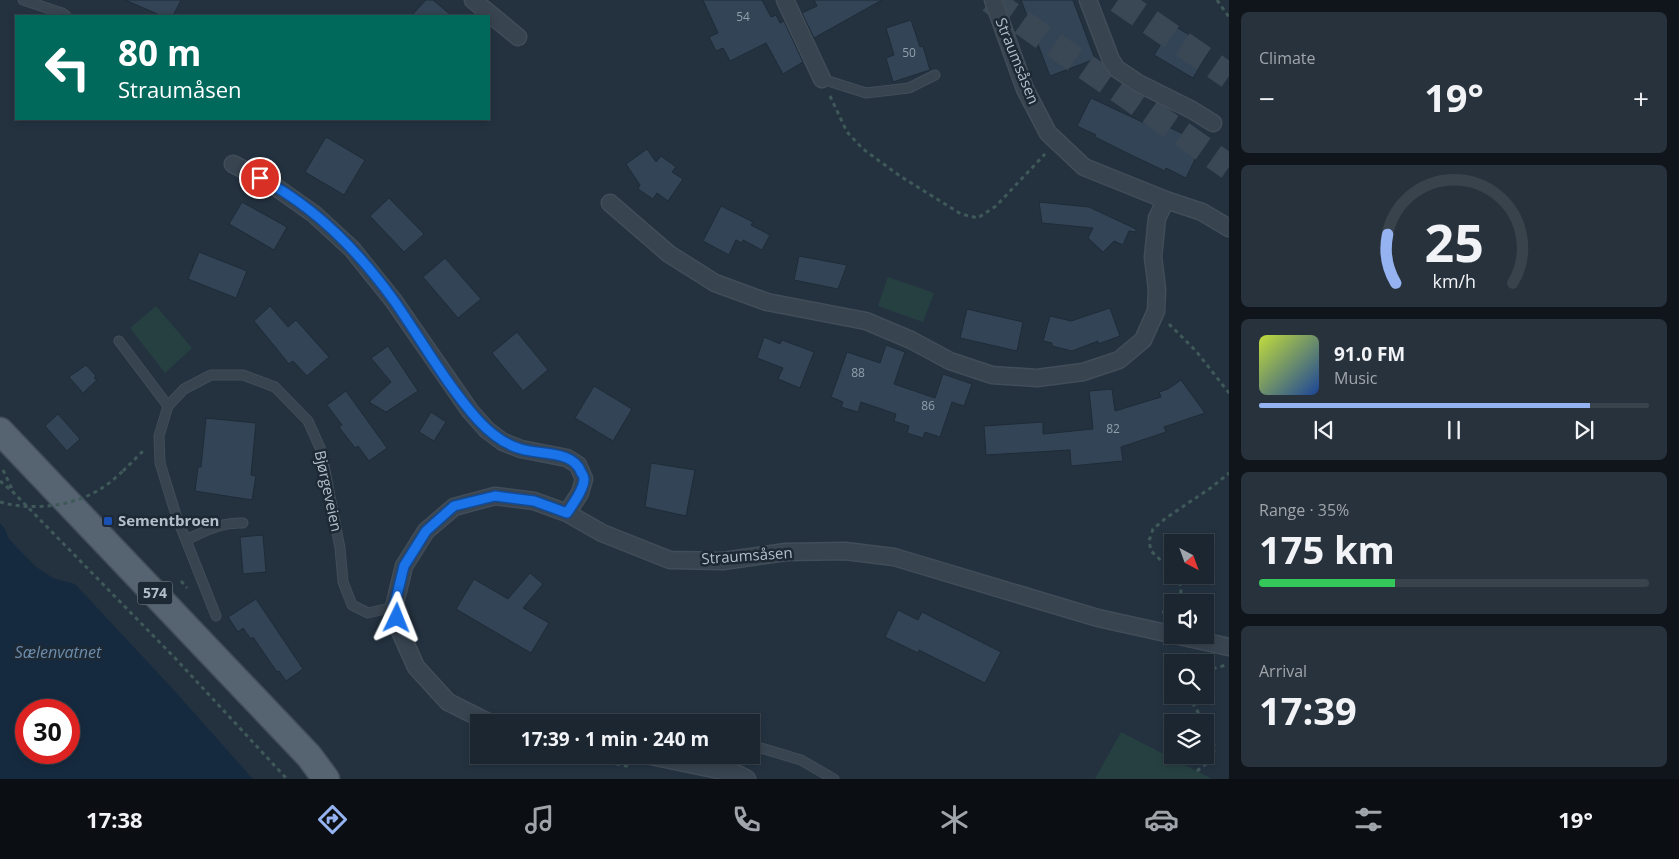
<!DOCTYPE html>
<html lang="en">
<head>
<meta charset="utf-8">
<style>
  body { margin:0; font-family:"Open Sans",sans-serif; background:#28323c; color:#f1f3f6; height:100vh; display:flex; flex-direction:column; font-size:19px; white-space:nowrap }
  * { box-sizing:border-box; margin:0 }
  p { font-size:16px; color:#a0a5ab }
  .icon { flex:none; width:28px; height:28px; fill:none; stroke:currentColor; stroke-width:2; stroke-linecap:round; stroke-linejoin:round }
  .map { position:relative; flex:1; overflow:hidden }
  .details { display:flex; flex-direction:column; gap:12px; padding:12px; background:#0f151a; width:450px }
  .details>* { flex:none }
  .hud { position:absolute; left:15px; top:15px; width:475px; height:105px; border-radius:0px; box-shadow:0 2px 8px #0003,0 0 0 1px #39434c; background:#00695c; color:#fff; overflow:hidden }
  .needle { width:32px; rotate:139deg }
  .controls { position:absolute; left:1164px; top:534px; display:grid; gap:10px }
  .controls a { display:grid; place-items:center; width:50px; height:50px; border-radius:0px; background:#1b2630; box-shadow:0 2px 8px #0003,0 0 0 1px #39434c; font-size:25px }
  .speed { position:absolute; left:15px; top:699px; display:flex; gap:10px; font-size:25px; font-weight:700; text-align:center }
  .speed>* { display:grid; place-content:center; width:65px; height:65px; border-radius:50%; background:#1b2630; box-shadow:0 2px 8px #0003,0 0 0 1px #39434c; line-height:1 }
  .speed .limit { border:8px solid #d22; background:#fff; color:#111 }
  .pin { position:absolute; display:grid; place-items:center; width:42px; height:42px; color:#fff; margin:-21px; border:2px solid #fff; border-radius:50%; box-shadow:0 1px 5px #0007 }
  .me { position:absolute; width:55px; margin:-28px; rotate:2deg; stroke-linejoin:round; filter:drop-shadow(0 0 4px #0008) }
  .turn { display:flex; align-items:center; gap:18px; height:105px; padding:0 20px; font-size:22px }
  .turn .icon { width:65px; height:65px; stroke-width:2.5 }
  .turn b { display:block; font-size:35px; line-height:42px }
  .big { font-size:38px; font-weight:700; line-height:1.1 }
  .details .card { flex:1; display:flex; flex-direction:column; justify-content:center; gap:8px; min-width:0; padding:0 18px; border-radius:8px; background:#28323c }
  .details .dial { align-items:center; gap:0 }
  .dial svg { height:130px; overflow:visible; fill:none; stroke:#39434c; stroke-width:7; stroke-linecap:round; text-anchor:middle }
  .dial text { fill:#f1f3f6; stroke:none }
  .song { display:flex; align-items:center; gap:15px }
  .cover { width:60px; height:60px; border-radius:8px; background:linear-gradient(135deg,hsl(70 70% 55%),hsl(220 70% 35%)) }
  .played { height:5px; border-radius:2px; background:linear-gradient(90deg,#95b2f1 85%,#39434c 85%) }
  .keys { display:flex; justify-content:space-around; direction:ltr }
  .heat { display:flex; justify-content:space-between; align-items:center; font-size:28px; direction:ltr }
  .charge { height:8px; border-radius:4px; background:linear-gradient(90deg,#34c759 35%,#39434c 0) }
  .trip { position:absolute; left:470px; top:714px; width:290px; height:50px; border-radius:0px; background:#1b2630; box-shadow:0 2px 8px #0003,0 0 0 1px #39434c; font-weight:700; line-height:50px; text-align:center }
  .tab-bar { display:flex; height:80px; justify-content:space-around; align-items:center; background:#0b0f13; color:#a0a5ab }
  .tab-bar .icon { width:35px; height:35px }
  .tab-bar .selected { color:#95b2f1 }
  .tab-bar b { font-size:22px; color:#f1f3f6 }
  main { display:flex; flex:1; min-height:0 }
  .map>svg:first-child { display:block }
</style>
</head>
<body>
<main>
<div class="map">
<svg width="1229" height="779" viewBox="0 0 1229 779">
  <rect width="100%" height="100%" fill="#243240"/>
  <path fill="#264041" d="M888 277 934 293 923 322 878 306Z
    M156 306 192 348 165 373 130 328Z
    M1121 732 1212 779H1095Z"/>
  <path fill="#162a3f" fill-rule="evenodd" d="M0 523 5 529 9 539 35 566 53 578 75 584 173 689 253 779H0ZM26 710H69V752H26Z"/>
  <path fill="#324455" stroke="#1f2b37" d="M125 0H181L173 16H162Z
    M426 0H433L452 16H411Z
    M703 0H762L771 17 776 15 780 23 784 21 803 62 783 74 766 43 730 61 723 48 716 51 709 37 718 33Z
    M814 0H882L814 38 802 13 817 6Z
    M1021 0H1073L1095 59 1050 76Z
    M911 20 920 47 923 46 930 70 893 82 886 58 894 55 886 28Z
    M1173 25 1211 48 1193 78 1154 55Z
    M1091 98 1155 128 1158 122 1163 124 1193 139 1190 144 1200 149 1186 178 1166 168 1165 171 1129 154 1095 137 1096 135 1077 126Z
    M326 137 365 160 344 195 305 172Z
    M647 149 656 162 661 156 676 167 672 172 683 179 668 201 657 193 653 199 638 189 640 185 626 164Z
    M389 198 424 234 404 252 370 216Z
    M242 202 287 227 274 250 229 224Z
    M1039 202 1089 207 1136 229V232L1129 231 1123 245 1114 241 1103 252 1088 238 1093 228 1042 223Z
    M721 206 753 222 751 225 770 235 762 250 743 240 742 243 736 240 729 255 703 241Z
    M199 252 247 271 236 298 188 279Z
    M799 256 847 265 838 289 794 280Z
    M445 258 481 299 458 318 423 277Z
    M270 306 288 327 296 320 329 357 307 376 293 361 289 364 254 321Z
    M1110 308 1120 336 1098 344V341L1072 351 1052 346V343L1043 341 1050 316 1071 321Z
    M967 309 1023 322 1017 351 960 338Z
    M517 332 548 370 523 391 492 353Z
    M764 337 780 344 782 340 814 352 800 388 778 379 783 368 757 358Z
    M886 345 905 352 894 384 935 398 943 374 972 384 964 406 952 402 940 437 925 432 923 438 907 433 909 426 894 421 896 414 861 402 858 412 841 407 843 402 831 397 847 352 880 363Z
    M388 346 418 391 386 412 369 402 391 382 371 358Z
    M86 365 96 376 94 378 97 380 83 393 69 377Z
    M1181 380 1205 413 1164 427 1166 432 1121 447 1123 461 1071 466 1070 450 986 455 984 426 1043 422V434L1093 429 1089 391 1112 389 1115 411 1161 397 1159 392 1168 389Z
    M594 386 632 409 613 441 575 418Z
    M346 391 387 448 369 461 358 446 355 448 339 427 342 425 327 405Z
    M431 412 446 422 434 441 419 432Z
    M58 414 80 439 67 451 45 426Z
    M206 418 256 423 251 475 256 476 252 500 195 491 198 467H201Z
    M651 463 695 470 686 516 645 507Z
    M263 535 266 572 243 574 240 537Z
    M530 573 543 584 523 608 549 623 531 653 456 609 474 579 508 599Z
    M256 599 303 669 286 681 279 671 277 672 253 637 251 639 243 628 238 632 228 617Z
    M898 610 918 620 922 612 1001 652 985 683 919 650 918 653 885 637Z"/>
  <g fill="none" stroke-linecap="round" stroke-linejoin="round">
    <path stroke="#3a4755" stroke-width="26" stroke-dasharray="26 13" stroke-linecap="butt" d="M990 0 1229 167
      M1118 0 1229 76"/>
    <defs>
      <path id="lane" d="M23 0 62 13 66 16
        M822 79 866 93 909 88 935 75
        M119 341 168 406
        M186 540C206 531 220 522 243 523
        M216 616 176 515 160 463 159 436 168 406 184 389 211 375H243L275 387 308 421 321 450 340 548 343 582 352 605 368 613 394 607
        M751 745 801 760 834 779"/>
      <path id="street" d="M473 0 518 37
        M785 0 822 79
        M993 0 1025 89 1048 133 1084 167 1166 200 1202 212 1229 228
        M1088 0 1111 60 1117 69 1138 83 1192 110 1213 123
        M233 164 273 185 314 214 352 249 393 300 470 411 487 430 503 442 521 449 567 458 578 465 584 479 580 493 567 513
        M610 203 669 254 715 283 767 302 866 321 911 340 950 361 992 375 1037 378 1083 372 1119 360 1143 340 1156 311 1157 289 1153 257 1157 218 1166 200
        M488 722 448 702 416 667 399 629 394 607 404 566 426 531 454 507 495 496 534 501 567 513 602 533 670 560 723 561 786 552 845 551 894 557 1098 618 1229 647
        M646 755 738 774 747 779"/>
      <path id="primary" d="M0 431 309 756 326 779"/>
    </defs>
    <use href="#lane" stroke="#414d59" stroke-width="11"/>
    <use href="#street" stroke="#414d59" stroke-width="19"/>
    <use href="#primary" stroke="#414d59" stroke-width="29"/>
    <path stroke="#3f5959" stroke-width="3" stroke-dasharray="4 4" stroke-linecap="butt" d="M1217 0 1229 17
      M830 96 847 132 863 149 900 176 961 214 978 218 996 206 1045 154
      M1169 324 1196 351 1229 393
      M3 470 13 491
      M123 471 144 450
      M0 481 13 492 174 657 287 779
      M1172 571 1151 551 1149 541 1153 529 1166 518 1212 487 1229 473
      M1175 575C1182 585 1183 592 1177 602
      M181 581 187 588
      M1162 612H1172
      M1205 671 1226 665
      M1192 695V702L1204 722
      M577 755 631 767
      M1197 771 1210 761 1215 749 1210 732 1205 724"/>
    <use href="#lane" stroke="#384450" stroke-width="9"/>
    <use href="#street" stroke="#384450" stroke-width="16"/>
    <use href="#primary" stroke="#566370" stroke-width="26"/>
    <path stroke="#3f5959" stroke-width="3" stroke-dasharray="4 4" stroke-linecap="butt" d="M0 502C32 511 73 507 102 488 109 484 116 477 123 471"/>
  </g>
  <g fill="none" stroke-linecap="round" stroke-linejoin="round">
    <defs>
      <path id="route" d="M260 178C314 206 360 253 395 302 422 341 446 384 478 420 490 433 503 444 521 449 540 455 573 450 581 472 582 474 584 476 584 479 584 489 573 504 567 513L534 501 495 496 454 506 426 531 404 566 394 607 397 618"/>
    </defs>
    <use href="#route" stroke="#114b97" stroke-width="12"/>
    <use href="#route" stroke="#1a73e8" stroke-width="9"/>
  </g>
  <rect fill="#1a4fb4" stroke="#1d2935" stroke-width="2" x="103" y="516" width="10" height="10" rx="2.5"/>
  <g text-anchor="middle" stroke-width="5" stroke-linejoin="round" paint-order="stroke">
    <g font-size="12" fill="#929fac">
      <text x="743" y="21">54</text>
      <text x="909" y="57">50</text>
      <text x="858" y="377">88</text>
      <text x="928" y="410">86</text>
      <text x="1113" y="433">82</text>
    </g>
    <rect fill="#1d2935" stroke="#87929e" stroke-width="1" x="137.5" y="581.5" width="35" height="23" rx="4"/>
    <g font-size="14" font-weight="bold" fill="#b4bfcb">
      <text x="155" y="598">574</text>
    </g>
    <g font-size="15" fill="#b4bfcb" stroke="#1d2935">
      <text transform="translate(1017 61) rotate(68)" y="5">Straumsåsen</text>
      <text transform="translate(328 491) rotate(78)" y="5">Bjørgeveien</text>
      <text transform="translate(747 556) rotate(-4)" y="5">Straumsåsen</text>
    </g>
    <g font-size="15" font-weight="bold" fill="#b4bfcb" stroke="#1d2935" text-anchor="start">
      <text x="118" y="526">Sementbroen</text>
    </g>
    <g font-size="16" font-style="italic" fill="#6c8cab" stroke="#1d2935">
      <text x="58" y="658">Sælenvatnet</text>
    </g>
  </g>
</svg>
<div class="controls">
<a><svg class="needle" viewBox="-14 -14 28 28"><path d="M0-13l5 13h-10z" fill="#e53935"/><path d="M0 13l5-13h-10z" fill="#a0a5ab"/></svg></a>
<a><svg class="icon" aria-label="sound" viewBox="0 0 24 24"><path d="M4 9h4l5-4v14l-5-4H4zM17 9q2 3 0 6"/></svg></a>
<a><svg class="icon" aria-label="search" viewBox="0 0 24 24"><circle cx="10" cy="10" r="6"/><path d="M15 15l6 6"/></svg></a>
<a><svg class="icon" aria-label="layers" viewBox="0 0 24 24"><path d="M12 4l9 5-9 5-9-5zM3 14l9 5 9-5"/></svg></a>
</div>
<div class="speed"><div class="limit">30</div></div>
<div class="pin" style="left:260px;top:178px;background:#d93025"><svg class="icon" aria-label="arrive" viewBox="0 0 24 24"><path d="M6 21V4h12l-3 4 3 4H6"/></svg></div>
<svg class="me" style="left:397px;top:618px" viewBox="-20 -20 40 40"><path d="M0-17L14 15 0 8-14 15z" fill="#1a73e8" stroke="#fff" stroke-width="4"/></svg>
<div class="trip">17:39 · 1 min · 240 m</div>
<div class="hud">
<div class="turn"><svg class="icon" aria-label="left" viewBox="0 0 24 24"><path d="M17 20v-9H6M10 6l-5 5 5 5"/></svg><div><b>80 m</b>Straumåsen</div></div>
</div>
</div>
<section class="details">
<div class="card"><p>Climate</p>
<div class="heat"><a>−</a><b class="big">19°</b><a>+</a></div>
</div>
<div class="card dial"><svg viewBox="0 0 100 80">
<path d="M14 69A42 42 0 1 1 86 69"/>
<path d="M14 69A42 42 0 0 1 9 39" stroke="#95b2f1"/>
<text x="50" y="56" font-size="32" font-weight="700">25</text>
<text x="50" y="72" font-size="11">km/h</text>
</svg></div>
<div class="card">
<div class="song"><i class="cover"></i><div><b>91.0 FM</b><p>Music</p></div></div>
<div class="played"></div>
<div class="keys"><svg class="icon" aria-label="previous" viewBox="0 0 24 24"><path d="M18 5L8 12l10 7zM5 5v14"/></svg><svg class="icon" aria-label="pause" viewBox="0 0 24 24"><path d="M8 5v14M16 5v14"/></svg><svg class="icon" aria-label="next" viewBox="0 0 24 24"><path d="M6 5l10 7-10 7zM19 5v14"/></svg></div>
</div>
<div class="card"><p>Range · 35%</p><b class="big">175 km</b><div class="charge"></div></div>
<div class="card"><p>Arrival</p><b class="big">17:39</b></div>
</section>
</main>
<nav class="tab-bar">
<b>17:38</b>
<svg class="icon selected" aria-label="directions" viewBox="0 0 24 24"><path d="M12 3l9 9-9 9-9-9zM9 14v-3h6M13 9l2 2-2 2"/></svg>
<svg class="icon" aria-label="music" viewBox="0 0 24 24"><path d="M9 18V5l10-2v13"/><circle cx="6" cy="18" r="3"/><circle cx="16" cy="16" r="3"/></svg>
<svg class="icon" aria-label="phone" viewBox="0 0 24 24"><path d="M5 4h4l2 5-3 2q2 4 5 5l2-3 5 2v4C11 20 4 13 5 4z"/></svg>
<svg class="icon" aria-label="climate" viewBox="0 0 24 24"><path d="M12 3v18M4 7l16 10M4 17L20 7"/></svg>
<svg class="icon" aria-label="car" viewBox="0 0 24 24"><path d="M5 17H2v-5l4-1 3-4h7l3 4 3 1v5h-3M9 17h6M6 11h13"/><circle cx="7" cy="17" r="2"/><circle cx="17" cy="17" r="2"/></svg>
<svg class="icon" aria-label="filters" viewBox="0 0 24 24"><path d="M4 7h16M4 17h16"/><circle cx="9" cy="7" r="2"/><circle cx="15" cy="17" r="2"/></svg>
<b>19°</b>
</nav>
</body>
</html>
